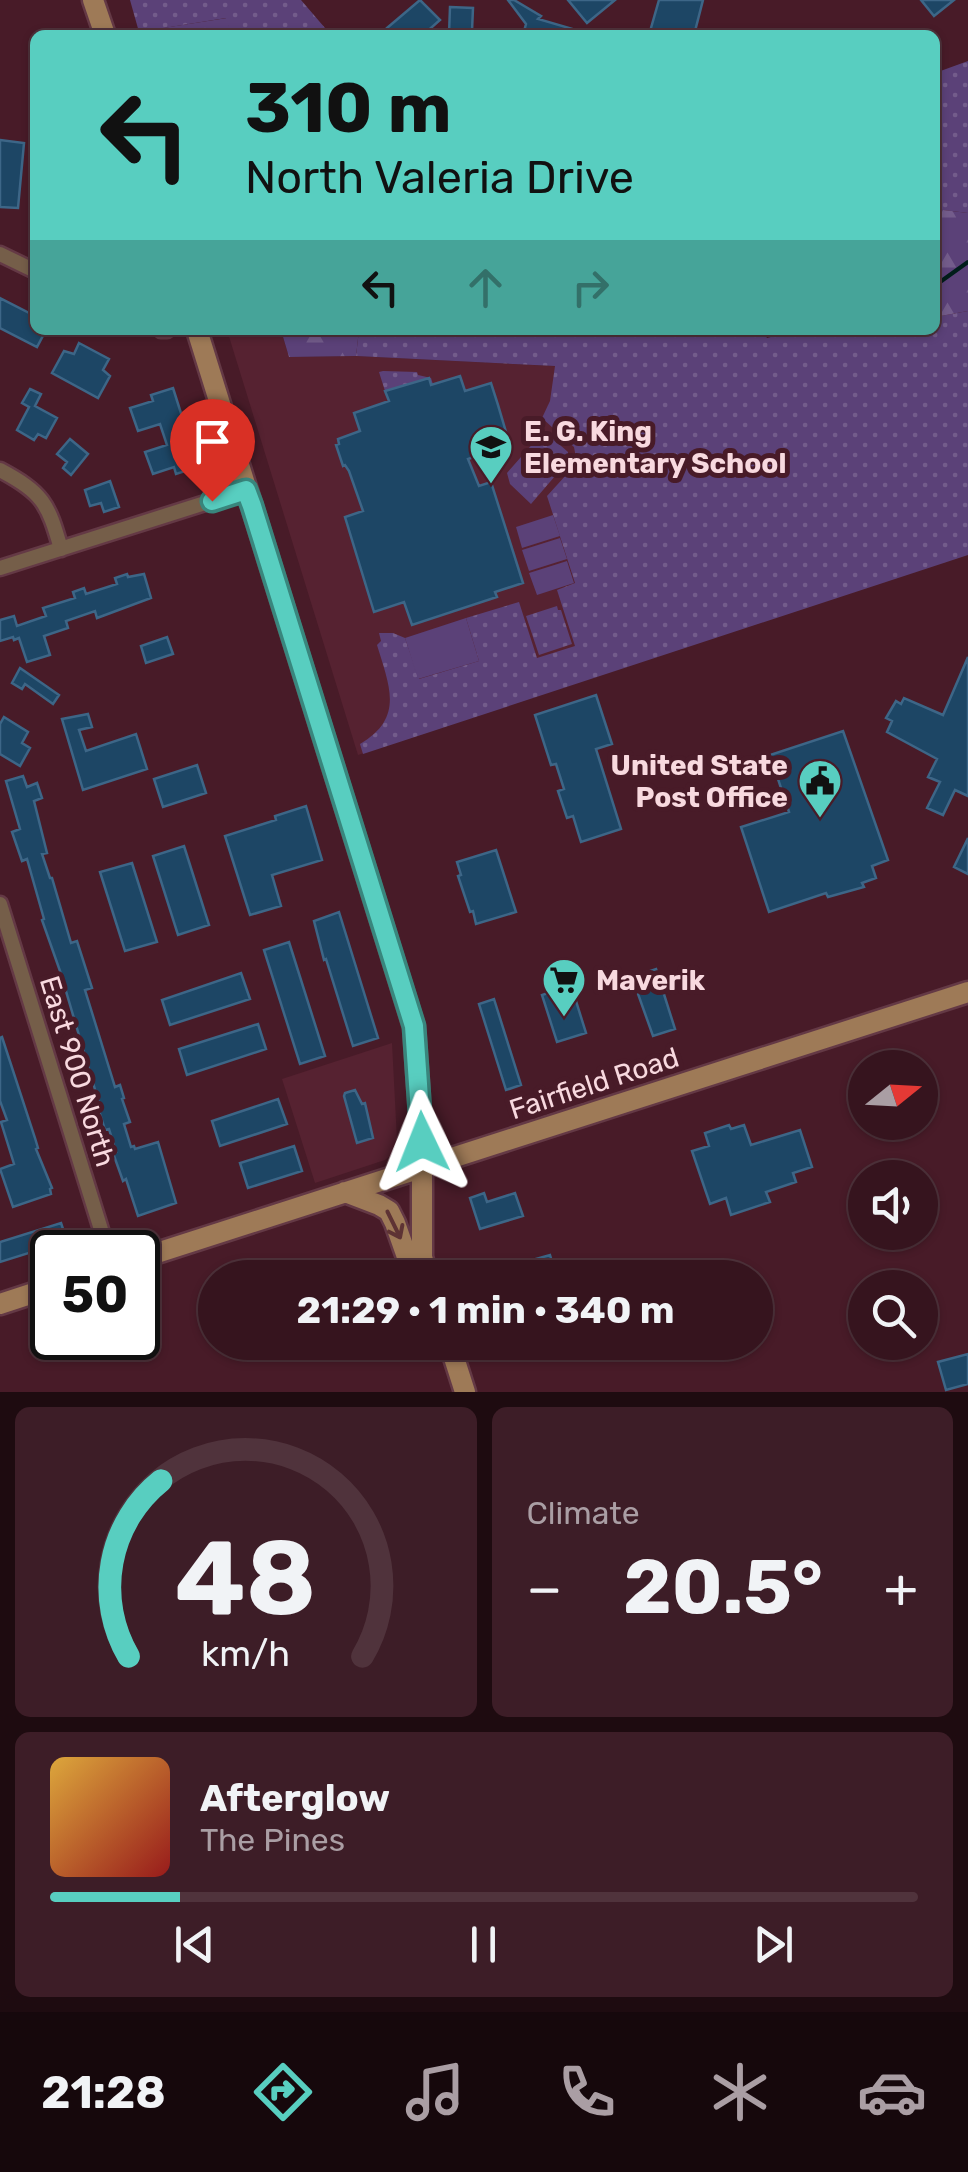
<!DOCTYPE html>
<html lang="en">
<head>
<meta charset="utf-8">
<style>
  body { margin:0; font-family:Rubik,sans-serif; background:#3d1d27; color:#f1f3f6; height:100vh; display:flex; flex-direction:column; font-size:38px; white-space:nowrap }
  * { box-sizing:border-box; margin:0 }
  p { font-size:32px; color:#aa9ea4 }
  .icon { flex:none; width:55px; height:55px; fill:none; stroke:currentColor; stroke-width:2; stroke-linecap:round; stroke-linejoin:round }
  .map { position:relative; height:1392px; overflow:hidden }
  .side { display:flex; flex-direction:column; gap:15px; padding:15px; background:#1e0b10; flex:1 }
  .side>* { flex:none }
  .hud { position:absolute; left:30px; top:30px; width:910px; height:305px; border-radius:15px; box-shadow:0 2px 8px #0004,0 0 0 2px #50333c; background:#58cec0; color:#111; overflow:hidden }
  .needle { width:65px; rotate:72deg }
  .controls { position:absolute; left:848px; top:1050px; display:grid; gap:20px }
  .controls a { display:grid; place-items:center; width:90px; height:90px; border-radius:50%; background:#36141e; box-shadow:0 2px 8px #0004,0 0 0 2px #50333c; font-size:50px }
  .speed { position:absolute; left:30px; top:1230px; display:flex; gap:20px; font-size:50px; font-weight:700; text-align:center }
  .speed>* { display:grid; place-content:center; width:130px; height:130px; border-radius:50%; background:#36141e; box-shadow:0 2px 8px #0004,0 0 0 2px #50333c; line-height:1 }
  .speed .limit { border:5px solid #111; border-radius:15px; background:#fff; color:#111 }
  .pin { position:absolute; display:grid; place-items:center; width:85px; height:85px; color:#fff; margin:-102px -42px; border-radius:50% 50% 50% 0; rotate:-45deg; box-shadow:0 0 10px #0007 }
  .pin .icon { rotate:45deg }
  .me { position:absolute; width:110px; margin:-55px; rotate:358deg; stroke-linejoin:round; filter:drop-shadow(0 0 8px #0008) }
  .turn { display:flex; align-items:center; gap:35px; height:210px; padding:0 50px; font-size:45px }
  .turn .icon { width:130px; height:130px; stroke-width:2.5 }
  .turn b { display:block; font-size:70px; line-height:85px }
  .lanes { display:flex; align-items:center; height:95px; padding:0 50px; background:#0003; justify-content:center; gap:50px; direction:ltr }
  .lanes .off { opacity:.35 }
  .big { font-size:75px; font-weight:700; line-height:1.1 }
  .side .card { flex:1; display:flex; flex-direction:column; justify-content:center; gap:15px; min-width:0; padding:0 35px; border-radius:15px; background:#3d1d27 }
  .side .dial { align-items:center; gap:0 }
  .dial svg { height:260px; overflow:visible; fill:none; stroke:#50333c; stroke-width:7; stroke-linecap:round; text-anchor:middle }
  .dial text { fill:#f1f3f6; stroke:none }
  .song { display:flex; align-items:center; gap:30px }
  .cover { width:120px; height:120px; border-radius:15px; background:linear-gradient(135deg,hsl(40 70% 55%),hsl(0 70% 35%)) }
  .played { height:10px; border-radius:5px; background:linear-gradient(90deg,#58cec0 15%,#50333c 15%) }
  .keys { display:flex; justify-content:space-around; direction:ltr }
  .heat { display:flex; justify-content:space-between; align-items:center; font-size:55px; direction:ltr }
  .side .tiles { flex:1; display:grid; gap:15px; grid-template-columns:1fr 1fr }
  .card:last-child { grid-column:span 2 }
  .trip { position:absolute; left:198px; top:1260px; width:575px; height:100px; border-radius:50px; background:#36141e; box-shadow:0 2px 8px #0004,0 0 0 2px #50333c; font-weight:700; line-height:100px; text-align:center }
  .dock { display:flex; height:160px; justify-content:space-around; align-items:center; background:#16080c; color:#aa9ea4 }
  .dock .icon { width:70px; height:70px }
  .dock .current { color:#58cec0 }
  .dock b { font-size:45px; color:#f1f3f6 }
  .map>svg:first-child { display:block }
</style>
</head>
<body>
<div class="map">
<svg width="968" height="1392" viewBox="0 0 968 1392">
  <defs>
    <pattern id="grass-dots" width="8" height="8" patternUnits="userSpaceOnUse" patternTransform="scale(2.5)"><rect width="8" height="8" fill="#5b4178"/><path d="M2 2h.1M6 6h.1" fill="none" stroke="#735c8b" stroke-width="1.8" stroke-linecap="round"/></pattern>
    <pattern id="forest-firs" width="22" height="20" patternUnits="userSpaceOnUse" patternTransform="scale(2.5)"><rect width="22" height="20" fill="#5b4178"/><path d="M5 1l3.5 6h-7zM16 11l3.5 6h-7z" fill="#735c8b"/></pattern>
  </defs>
  <rect width="100%" height="100%" fill="#481b28"/>
  <path fill="#562231" d="M227 330H281L289 357 356 356 592 368 822 602 358 755Z
    M392 1043 397 1140 395 1152 385 1160 315 1183 282 1079Z"/>
  <path fill="url(#grass-dots)" d="M130 0H301L331 35H231L226 18 139 32Z
    M968 61V213L935 209V73Z
    M968 311V555L363 754 360 744C405 718 389 685 377 645L381 641 379 633H393L405 638 419 679 479 661 466 618 519 602 537 658 575 646 557 590 575 583 547 496 577 463 574 447 542 418 550 401 555 366 356 356 359 330H762L767 338 797 330H935V317Z
    M383 371 417 372 418 375 431 378 438 400 385 391 379 372Z
    M544 431 568 452V461L531 504 510 484 507 473Z
    M557 606 558 610H561L572 644 539 655 526 616Z"/>
  <path fill="url(#forest-firs)" d="M227 18 231 35H132L131 33Z
    M935 209 968 213V311L935 317Z
    M281 330H359L356 356 289 357Z"/>
  <path fill="#5b4178" d="M553 515 560 536 522 548 516 527Z
    M560 538 567 559 529 571 522 550Z
    M567 561 574 583 537 595 529 573Z
    M466 618 479 661 418 679 405 638Z"/>
  <g fill="none" stroke-linecap="round" stroke-linejoin="round">
    <path stroke="#001d1a" stroke-width="4" d="M935 281 940 282 968 262"/>
  </g>
  <path fill="#1d4665" stroke="#3d6687" stroke-width="2.5" d="M420 0 440 20 423 35H392L387 28Z
    M508 0H514L541 16 538 19 583 32 582 35H523L526 24Z
    M568 0H615L587 23Z
    M659 0H703L694 35H649Z
    M921 0H954L934 16Z
    M450 7 473 8 472 31H468L467 35H449Z
    M0 140 24 143 18 208 0 207Z
    M0 298 35 316V330H46L37 347 0 328Z
    M79 343 109 359 103 370 110 376 98 398 52 373 64 351 74 354Z
    M460 376 465 391 491 383 498 405 506 432 481 441 485 453 468 459 479 486 491 482 523 583 495 592 497 597 412 625 404 602 374 612 345 517 363 511 349 471 345 465 343 466 336 445 339 444 338 439 360 431 354 413 389 401 385 391 429 378 431 385Z
    M173 388 198 467 176 474 174 467 153 474 145 452 167 445 160 424 138 431 130 408 153 401 151 395Z
    M30 389 41 394 35 406 57 418 46 438 38 434 34 440 17 430 29 407 22 403Z
    M70 439 88 454 71 475 63 468 67 462 57 454Z
    M110 481 119 507 104 512 101 503 90 506 85 490Z
    M127 574 128 577 144 574 151 598 97 618 95 611 66 621 68 628 44 636 50 655 27 662 19 638 14 640 13 637 0 641V620L14 616 17 626 46 616 43 608 75 598 73 592 84 588 86 594 117 584 115 578Z
    M167 637 173 654 146 663 141 646Z
    M968 657V796L955 790 943 815 927 808 940 782 928 777 937 759 887 732 892 721 886 718 896 701 901 704 904 698 943 715Z
    M20 668 59 695 53 704 25 684 22 689 12 683Z
    M596 695 612 744 596 749 621 829 581 842 573 816 567 818 558 791 564 789 556 764 551 765 535 715Z
    M88 714 92 727 79 730 86 751 136 734 147 769 83 790 62 719Z
    M4 717 28 732 22 743 30 748 20 766 0 754V724Z
    M843 731 888 860 872 866 876 878 862 883 864 887 828 897 826 893 769 912 741 827 789 812 770 755Z
    M197 765 206 793 163 807 154 779Z
    M23 776 27 787 37 783 42 798 34 801 47 853 42 854 50 878H52L71 943 77 941 92 988 85 990 115 1087 120 1085 124 1098 122 1099 130 1122 124 1124 131 1147 134 1146 135 1149 158 1142 176 1203 138 1216 126 1179 123 1181 113 1153 116 1152 109 1129 105 1130 97 1104 99 1103 60 971 42 920 44 919 27 859 22 861 12 832 20 829 6 781Z
    M306 806 322 860 272 875 281 906 250 915 225 836 276 820 275 816Z
    M968 838V874L954 867Z
    M184 846 209 925 178 935 153 856Z
    M496 850 516 912 476 924 473 911 470 912 458 876 461 875 457 862Z
    M132 863 157 942 125 951 100 872Z
    M339 912 378 1038 353 1046 326 959 324 960 314 921Z
    M289 942 325 1056 300 1064 264 950Z
    M656 969 675 1029 653 1036 632 977Z
    M241 973 250 999 170 1025 162 1000Z
    M571 985 586 1033 557 1042 542 995Z
    M494 999 521 1085 506 1090 479 1004Z
    M258 1024 266 1049 187 1075 179 1049Z
    M2 1037 35 1138 38 1148 36 1149 52 1188 50 1189 51 1194 13 1207 0 1169 14 1164 1 1122 7 1120 0 1101V1038Z
    M355 1090 362 1104 365 1103 373 1138 357 1143 344 1096 345 1093Z
    M278 1099 287 1124 220 1146 212 1121Z
    M729 1125 731 1129 744 1125 751 1145 800 1130 812 1167 793 1173 796 1182 766 1192 770 1202 731 1215 726 1198 710 1204 692 1151 709 1146 705 1133Z
    M294 1146 302 1171 248 1188 240 1163Z
    M484 1193 487 1202 515 1193 523 1216 480 1229 470 1198Z
    M61 1223 67 1241 0 1262V1242Z
    M550 1255 554 1268 546 1272 529 1278H483L481 1269 505 1261 507 1267Z
    M968 1354V1384L946 1390 938 1362Z"/>
  <g fill="none" stroke-linecap="round" stroke-linejoin="round">
    <defs>
      <path id="street" d="M0 254 35 271
        M161 330H167
        M0 470C43 493 48 503 61 549
        M0 568 246 490
        M0 904 108 1252"/>
      <path id="secondary" d="M93 0 105 35
        M197 330 414 1027 422 1142V1257L428 1278
        M345 1192 379 1205 389 1211 395 1223 407 1257 423 1277
        M138 1259 968 992
        M0 1304 52 1287
        M449 1342 465 1392"/>
    </defs>
    <use href="#street" stroke="#643945" stroke-width="19"/>
    <use href="#secondary" stroke="#643945" stroke-width="25"/>
    <use href="#street" stroke="#755e49" stroke-width="14"/>
    <use href="#secondary" stroke="#9e7a57" stroke-width="20"/>
  </g>
  <defs><path id="oneway-shaft" d="M-6 0H5M1.5-3L5.5 0L1.5 3" fill="none" stroke-width="1.6" stroke-linecap="round" stroke-linejoin="round" transform="scale(2.5)"/></defs>
  <use stroke="#5e3334" href="#oneway-shaft" transform="translate(394 1225) rotate(64)"/>
  <g fill="none" stroke-linecap="round" stroke-linejoin="round">
    <defs>
      <path id="route" d="M212 501 246 490 252 506 414 1026 422 1142"/>
    </defs>
    <use href="#route" stroke="#39867d" stroke-width="25"/>
    <use href="#route" stroke="#58cec0" stroke-width="18"/>
  </g>
  <defs>
    <symbol id="school-pin" viewBox="-11 -11 22 30"><path d="M0 17L-7.5 6A9.5 9.5 0 1 1 7.5 6Z" fill="#58cec0" stroke="#481b28"/><path d="M0-5L7-2L0 1L-7-2ZM-4 1L0 2.5L4 1V4Q0 6-4 4Z" fill="#111"/></symbol>
    <symbol id="civic-pin" viewBox="-11 -11 22 30"><path d="M0 17L-7.5 6A9.5 9.5 0 1 1 7.5 6Z" fill="#58cec0" stroke="#481b28"/><path d="M-.6-6.5H3V-4.5H.6V-3L4-1V1h2V6H-6V1h2V-1L-.6-3ZM-1.2 2.5V6h2.4V2.5Z" fill="#111"/></symbol>
    <symbol id="supermarket-pin" viewBox="-11 -11 22 30"><path d="M0 17L-7.5 6A9.5 9.5 0 1 1 7.5 6Z" fill="#58cec0" stroke="#481b28"/><path d="M-6-5.5h2.5l.6 2H6L4.5 2H-2.5L-4.4-4H-6ZM-1.5 3.2a1.3 1.3 0 1 0 .1 0ZM3 3.2a1.3 1.3 0 1 0 .1 0Z" fill="#111"/></symbol>
  </defs>
  <g fill-rule="evenodd">
    <use href="#school-pin" x="466" y="422" width="50" height="68"/>
    <use href="#civic-pin" x="795" y="756" width="50" height="68"/>
    <use href="#supermarket-pin" x="539" y="955" width="50" height="68"/>
  </g>
  <g text-anchor="middle" stroke-width="10" stroke-linejoin="round" paint-order="stroke">
    <g font-size="28" font-weight="bold" fill="#f8d9df" stroke="#481b28" text-anchor="start">
      <text x="524" y="441">E. G. King<tspan x="524" dy="32">Elementary School</tspan></text>
      <text x="788" y="775" text-anchor="end">United State<tspan x="788" dy="32">Post Office</tspan></text>
      <text x="596" y="990">Maverik</text>
    </g>
    <g font-size="28" fill="#f8d9df" stroke="#481b28">
      <text transform="translate(78 1071) rotate(73)" y="10">East 900 North</text>
      <text transform="translate(594 1083) rotate(-18)" y="10">Fairfield Road</text>
    </g>
  </g>
</svg>
<div class="controls">
<a><svg class="needle" viewBox="-14 -14 28 28"><path d="M0-13l5 13h-10z" fill="#e53935"/><path d="M0 13l5-13h-10z" fill="#aa9ea4"/></svg></a>
<a><svg class="icon" aria-label="sound" viewBox="0 0 24 24"><path d="M4 9h4l5-4v14l-5-4H4zM17 9q2 3 0 6"/></svg></a>
<a><svg class="icon" aria-label="search" viewBox="0 0 24 24"><circle cx="10" cy="10" r="6"/><path d="M15 15l6 6"/></svg></a>
</div>
<div class="speed"><div class="limit">50</div></div>
<div class="pin" style="left:212px;top:501px;background:#d93025"><svg class="icon" aria-label="arrive" viewBox="0 0 24 24"><path d="M6 21V4h12l-3 4 3 4H6"/></svg></div>
<svg class="me" style="left:422px;top:1142px" viewBox="-20 -20 40 40"><path d="M0-17L14 15 0 8-14 15z" fill="#58cec0" stroke="#fff" stroke-width="4"/></svg>
<div class="trip">21:29 · 1 min · 340 m</div>
<div class="hud">
<div class="turn"><svg class="icon" aria-label="left" viewBox="0 0 24 24"><path d="M17 20v-9H6M10 6l-5 5 5 5"/></svg><div><b>310 m</b>North Valeria Drive</div></div>
<div class="lanes"><svg class="icon" aria-label="left" viewBox="0 0 24 24"><path d="M17 20v-9H6M10 6l-5 5 5 5"/></svg><svg class="icon off" aria-label="ahead" viewBox="0 0 24 24"><path d="M12 20V5M6 11l6-6 6 6"/></svg><svg class="icon off" aria-label="right" viewBox="0 0 24 24"><path d="M7 20v-9h11M14 6l5 5-5 5"/></svg></div>
</div>
</div>
<section class="side">
<div class="tiles">
<div class="card dial"><svg viewBox="0 0 100 80">
<path d="M14 69A42 42 0 1 1 86 69"/>
<path d="M14 69A42 42 0 0 1 24 15" stroke="#58cec0"/>
<text x="50" y="56" font-size="32" font-weight="700">48</text>
<text x="50" y="72" font-size="11">km/h</text>
</svg></div>
<div class="card"><p>Climate</p>
<div class="heat"><a>−</a><b class="big">20.5°</b><a>+</a></div>
</div>
<div class="card">
<div class="song"><i class="cover"></i><div><b>Afterglow</b><p>The Pines</p></div></div>
<div class="played"></div>
<div class="keys"><svg class="icon" aria-label="previous" viewBox="0 0 24 24"><path d="M18 5L8 12l10 7zM5 5v14"/></svg><svg class="icon" aria-label="pause" viewBox="0 0 24 24"><path d="M8 5v14M16 5v14"/></svg><svg class="icon" aria-label="next" viewBox="0 0 24 24"><path d="M6 5l10 7-10 7zM19 5v14"/></svg></div>
</div>
</div>
</section>
<nav class="dock">
<b>21:28</b>
<svg class="icon current" aria-label="directions" viewBox="0 0 24 24"><path d="M12 3l9 9-9 9-9-9zM9 14v-3h6M13 9l2 2-2 2"/></svg>
<svg class="icon" aria-label="music" viewBox="0 0 24 24"><path d="M9 18V5l10-2v13"/><circle cx="6" cy="18" r="3"/><circle cx="16" cy="16" r="3"/></svg>
<svg class="icon" aria-label="phone" viewBox="0 0 24 24"><path d="M5 4h4l2 5-3 2q2 4 5 5l2-3 5 2v4C11 20 4 13 5 4z"/></svg>
<svg class="icon" aria-label="climate" viewBox="0 0 24 24"><path d="M12 3v18M4 7l16 10M4 17L20 7"/></svg>
<svg class="icon" aria-label="car" viewBox="0 0 24 24"><path d="M5 17H2v-5l4-1 3-4h7l3 4 3 1v5h-3M9 17h6M6 11h13"/><circle cx="7" cy="17" r="2"/><circle cx="17" cy="17" r="2"/></svg>
</nav>
</body>
</html>
